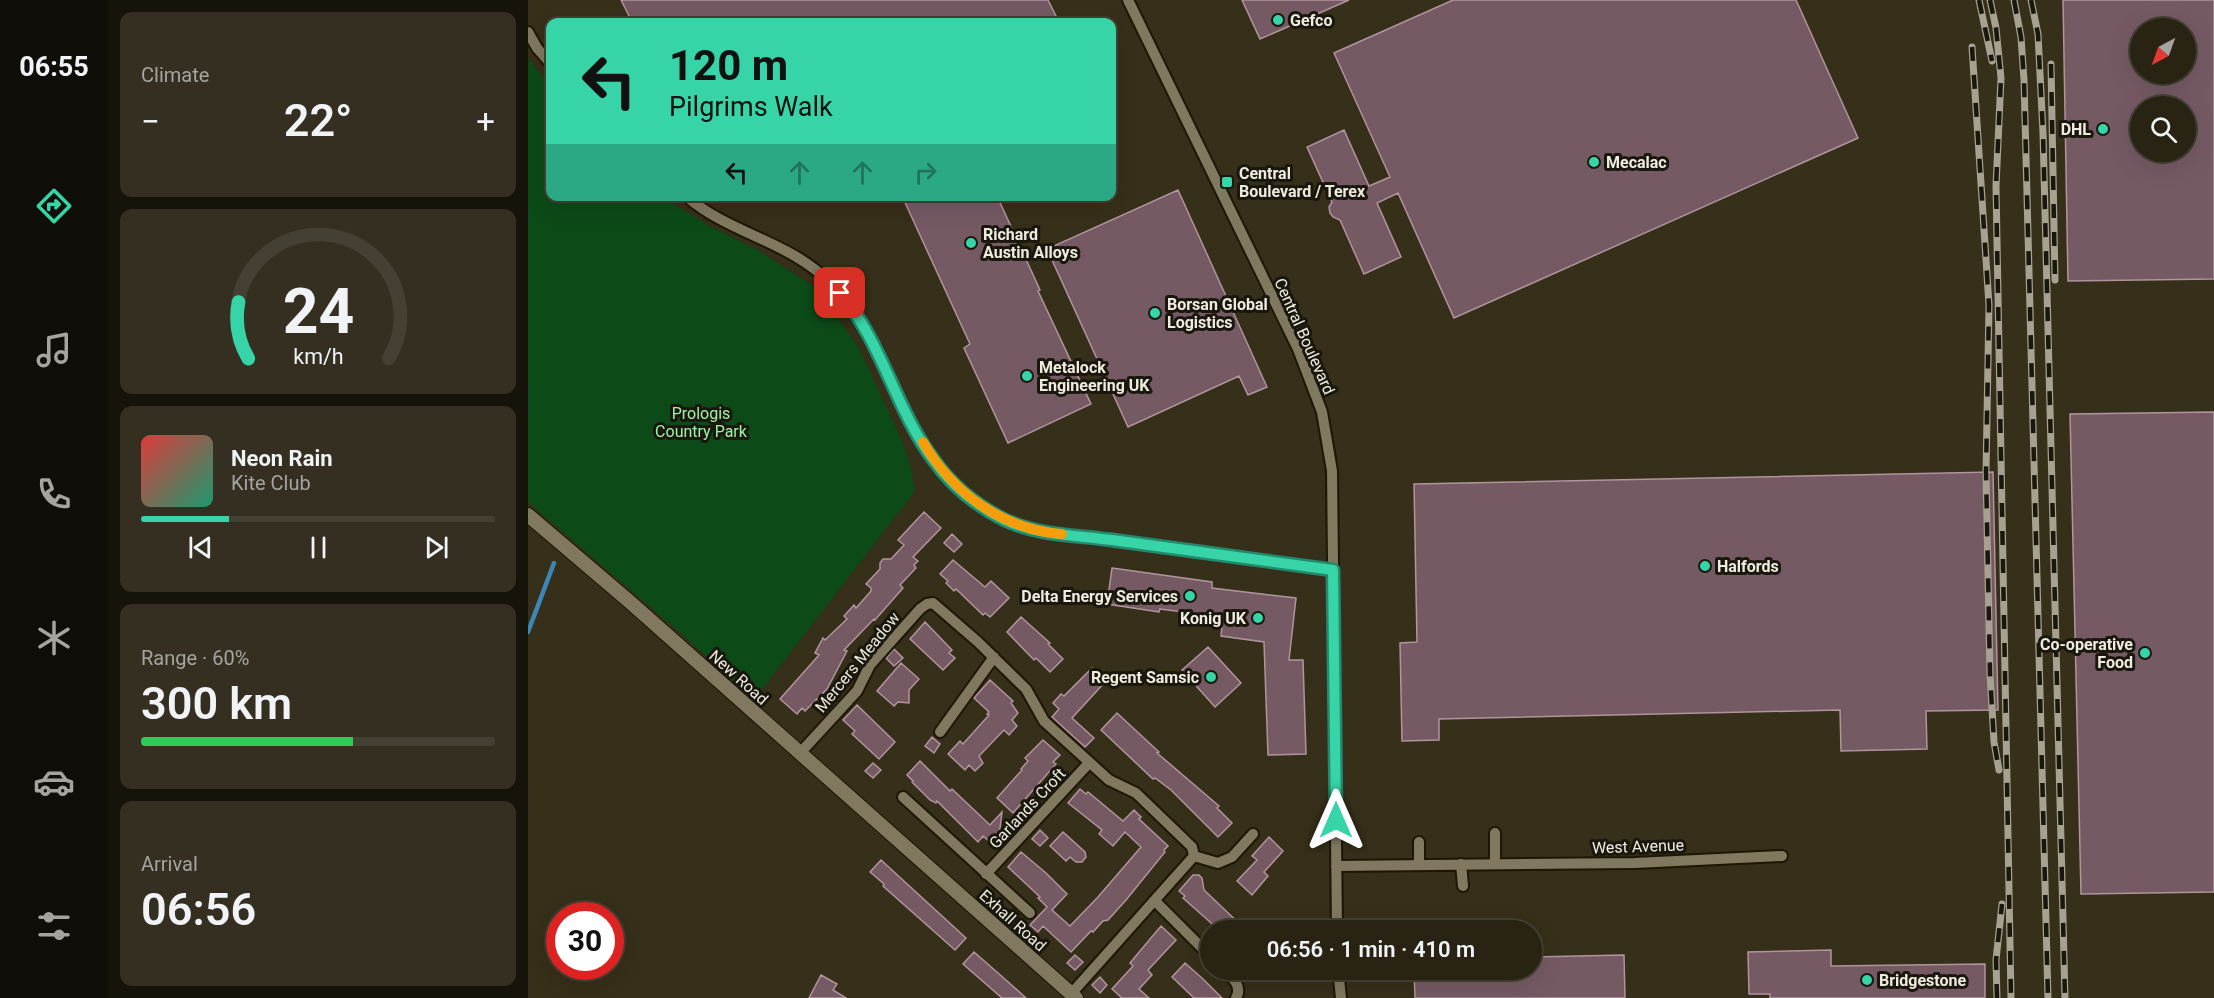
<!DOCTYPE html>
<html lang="en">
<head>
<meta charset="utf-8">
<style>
  body { margin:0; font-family:Roboto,sans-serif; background:#342f21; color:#f1f3f6; height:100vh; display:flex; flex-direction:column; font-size:22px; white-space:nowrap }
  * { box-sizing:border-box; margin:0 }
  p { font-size:20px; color:#a5a4a0 }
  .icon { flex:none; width:33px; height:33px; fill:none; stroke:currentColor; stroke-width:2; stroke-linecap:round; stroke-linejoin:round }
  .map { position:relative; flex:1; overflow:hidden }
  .details { display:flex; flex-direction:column; gap:12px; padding:12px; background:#16130a; width:420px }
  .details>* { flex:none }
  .banner { position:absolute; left:18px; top:18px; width:570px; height:183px; border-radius:12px; box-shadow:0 6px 24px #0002,0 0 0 2px #444033; background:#36d4a7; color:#111; overflow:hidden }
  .needle { width:39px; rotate:221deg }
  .controls { position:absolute; left:1602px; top:18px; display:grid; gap:12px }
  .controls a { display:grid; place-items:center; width:66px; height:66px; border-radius:50%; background:#282313; box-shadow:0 6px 24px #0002,0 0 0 2px #444033; font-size:30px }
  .speed { position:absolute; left:18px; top:902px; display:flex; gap:12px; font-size:30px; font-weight:700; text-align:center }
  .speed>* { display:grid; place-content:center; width:78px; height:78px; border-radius:50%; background:#282313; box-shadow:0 6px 24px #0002,0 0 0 2px #444033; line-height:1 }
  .speed .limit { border:9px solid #d22; background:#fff; color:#111 }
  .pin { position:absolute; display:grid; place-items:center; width:51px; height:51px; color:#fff; margin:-26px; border-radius:12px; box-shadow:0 3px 9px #0006 }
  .me { position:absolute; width:66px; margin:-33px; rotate:0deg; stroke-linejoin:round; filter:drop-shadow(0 0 4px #0008) }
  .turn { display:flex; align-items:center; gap:21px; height:126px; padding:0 24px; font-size:27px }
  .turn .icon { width:78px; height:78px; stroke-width:2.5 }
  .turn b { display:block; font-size:42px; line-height:51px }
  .lanes { display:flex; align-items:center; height:57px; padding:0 24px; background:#0003; justify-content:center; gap:30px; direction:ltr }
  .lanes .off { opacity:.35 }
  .big { font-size:45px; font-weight:600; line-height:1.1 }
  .details .tile { flex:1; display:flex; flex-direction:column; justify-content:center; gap:9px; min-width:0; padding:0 21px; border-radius:12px; background:#342f21 }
  .details .dial { align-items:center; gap:0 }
  .dial svg { height:156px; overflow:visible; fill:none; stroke:#444033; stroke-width:7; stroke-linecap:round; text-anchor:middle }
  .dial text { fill:#f1f3f6; stroke:none }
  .song { display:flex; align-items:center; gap:18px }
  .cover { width:72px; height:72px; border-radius:9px; background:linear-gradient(135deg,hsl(0 70% 55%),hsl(160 70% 35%)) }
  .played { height:6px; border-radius:3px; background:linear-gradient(90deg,#36d4a7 25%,#444033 25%) }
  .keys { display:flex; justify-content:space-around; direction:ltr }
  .heat { display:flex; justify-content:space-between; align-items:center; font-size:33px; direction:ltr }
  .charge { height:9px; border-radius:4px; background:linear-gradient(90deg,#34c759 60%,#444033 0) }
  .trip { position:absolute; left:672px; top:920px; width:342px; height:60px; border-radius:30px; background:#282313; box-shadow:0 6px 24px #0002,0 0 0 2px #444033; font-weight:600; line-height:60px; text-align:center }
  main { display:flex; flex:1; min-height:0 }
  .tabs { display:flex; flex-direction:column; width:108px; justify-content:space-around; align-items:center; background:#100e08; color:#a5a4a0 }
  .tabs .icon { width:42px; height:42px }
  .tabs .on { color:#36d4a7 }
  .tabs b { font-size:27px; color:#f1f3f6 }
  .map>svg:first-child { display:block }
</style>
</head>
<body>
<main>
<nav class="tabs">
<b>06:55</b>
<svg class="icon on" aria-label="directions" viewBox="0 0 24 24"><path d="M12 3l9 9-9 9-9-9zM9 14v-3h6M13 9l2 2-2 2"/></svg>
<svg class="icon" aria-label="music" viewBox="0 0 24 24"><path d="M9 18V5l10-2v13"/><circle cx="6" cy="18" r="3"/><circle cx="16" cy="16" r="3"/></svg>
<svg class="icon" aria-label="phone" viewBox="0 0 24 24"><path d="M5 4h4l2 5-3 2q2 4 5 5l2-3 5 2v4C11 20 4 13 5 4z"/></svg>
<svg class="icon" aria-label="climate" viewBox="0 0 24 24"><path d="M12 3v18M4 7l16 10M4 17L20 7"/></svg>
<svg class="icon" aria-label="car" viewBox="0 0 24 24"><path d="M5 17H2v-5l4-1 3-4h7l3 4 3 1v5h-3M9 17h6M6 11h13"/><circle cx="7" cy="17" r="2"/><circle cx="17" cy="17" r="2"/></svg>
<svg class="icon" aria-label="filters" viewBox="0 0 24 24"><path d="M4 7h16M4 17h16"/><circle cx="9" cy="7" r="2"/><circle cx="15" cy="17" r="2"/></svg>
</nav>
<section class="details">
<div class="tile"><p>Climate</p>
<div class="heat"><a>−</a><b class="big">22°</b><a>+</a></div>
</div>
<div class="tile dial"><svg viewBox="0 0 100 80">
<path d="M14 69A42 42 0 1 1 86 69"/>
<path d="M14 69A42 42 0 0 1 9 40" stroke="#36d4a7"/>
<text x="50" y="56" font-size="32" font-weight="700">24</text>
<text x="50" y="72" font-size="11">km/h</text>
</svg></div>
<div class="tile">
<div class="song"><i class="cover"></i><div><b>Neon Rain</b><p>Kite Club</p></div></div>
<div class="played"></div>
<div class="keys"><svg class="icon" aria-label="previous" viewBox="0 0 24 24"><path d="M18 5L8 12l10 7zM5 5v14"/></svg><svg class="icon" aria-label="pause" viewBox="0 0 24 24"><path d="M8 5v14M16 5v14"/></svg><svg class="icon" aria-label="next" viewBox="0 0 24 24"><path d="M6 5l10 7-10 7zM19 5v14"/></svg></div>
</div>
<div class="tile"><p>Range · 60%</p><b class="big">300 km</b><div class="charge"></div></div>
<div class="tile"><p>Arrival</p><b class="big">06:56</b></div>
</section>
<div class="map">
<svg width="1686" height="998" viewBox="0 0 1686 998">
  <rect width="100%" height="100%" fill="#362f19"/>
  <path fill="#0c4a18" d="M0 58 22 86V196L135 197 183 227 230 250 288 288 331 348 374 441 383 468 387 491 226 700 155 635 0 502Z"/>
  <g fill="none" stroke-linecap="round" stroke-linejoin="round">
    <path stroke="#3d86b6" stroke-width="4.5" d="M0 632 26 563"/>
  </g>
  <path fill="#755a64" stroke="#b1949e" stroke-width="1.5" fill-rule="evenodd" d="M93 0H520L531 22H104Z
    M714 0H821L732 39Z
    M925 0H1268L1330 138 926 318 870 193 849 203 873 257 836 274 812 220 805 217 802 213 801 207 804 202 779 147 816 130 841 186 862 177 806 53Z
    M1535 0H1686V279L1540 281ZM1612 28H1658V74H1612ZM1612 106H1658V152H1612Z
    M650 190 739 387 720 395 711 376 600 427 519 249Z
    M374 196H469L512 290 510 291 563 404 480 443 436 348 442 344Z
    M1686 412V892L1553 894 1542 414Z
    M1465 472 1470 710 1398 711 1399 749 1313 751 1312 710 911 719V740L874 741 872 643 889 642 886 484Z
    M396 512 413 528 385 557 390 561 386 565 388 568 372 585 375 588 347 620 346 619 316 650 319 651 299 689 277 711 274 708 269 714 252 699 291 655 287 653 295 638 297 640 319 619 316 616 326 605 328 608 343 591V588L338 584 352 569V563L355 559H363L376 545 370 540Z
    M424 534 434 544 426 552 416 543Z
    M425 560 457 587 463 581 481 598 462 617 457 613 455 615 428 589 426 591 418 583 420 581 412 574Z
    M584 568 684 582V588L768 598 761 660H775L778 754 740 755 736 642 693 636 695 617 632 609 631 612 579 604Z
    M493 617 522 643 520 644 535 659 522 672 508 658 506 660 479 632Z
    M397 622 424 650 421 653 427 658 415 670 382 639Z
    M680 647 713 683 687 707 654 670Z
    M366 649 375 658 366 666 358 658Z
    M373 663 391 679 381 690V703L370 702 366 706 349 691Z
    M564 668 578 681 544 718 566 738 557 747 524 717 531 709 525 703 533 694 536 696Z
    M462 680 485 701 483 703 490 713 484 720 489 726 481 735 476 730 451 756 455 763 447 771 441 765 437 770 420 754 432 741 435 744 461 715 459 714 461 712 446 698Z
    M329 705 367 742 351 759 324 734 327 731 315 720Z
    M589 713 631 752 629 753 691 806 689 808 704 823 690 837 643 790 627 778 625 779 573 730Z
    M404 737 412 744 406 753 397 746Z
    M515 740 532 755 525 762 528 764 485 813 469 798 494 770 493 769 500 761 497 758Z
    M392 761 422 791 424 789 462 825 474 812 471 836 464 844 455 836 450 842 409 801 408 803 402 800 384 782 385 781 379 775Z
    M345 763 353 770 345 778 337 771Z
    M552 789 558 794 560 792 595 821 606 810 613 817 611 819 640 846 636 850 637 852 598 900 580 920 575 921 565 932 563 931 543 952 515 926 510 932 502 925 519 907 510 898 512 897 480 867 493 852 518 873 539 894 524 910 542 926 570 897 613 847 597 832 585 846 571 834 574 830 540 803Z
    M512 830 520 838 512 846 504 839Z
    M535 832 557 852 558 857 554 862H548L542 857 538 861 522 846Z
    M741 837 755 851 736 872 740 876 724 895 709 881 729 860 724 856Z
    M353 860 438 938 427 950 355 886 356 884 342 872Z
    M665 875H671L674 878 676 890 718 930H691L655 898 657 896 651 891Z
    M633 926 648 940 620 970 624 975 611 989 621 998H594L584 989 605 966 602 963Z
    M1303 950V966L1457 964V998H1242V994H1221L1220 952Z
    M446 952 470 973 498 998H474L435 964Z
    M547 955 555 962 547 970 539 963Z
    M1096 955 1097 998H887L886 969H1004V957Z
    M657 963 675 979 694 998H666L644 977Z
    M293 975 309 984 305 990 318 998H281Z
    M572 977 579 985 572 993 564 985Z"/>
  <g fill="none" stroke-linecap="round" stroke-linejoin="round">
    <defs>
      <path id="minor" d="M600 0 770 349 794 412 804 471 809 930
        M0 32 9 48 22 63
        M158 196C201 234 262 241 302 283 350 333 365 403 405 459 423 484 449 506 477 520 511 536 551 535 588 540 660 550 733 560 805 570
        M412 732 466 657
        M273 752 329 691 342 665 392 609 399 604 405 603 450 642 498 689 516 721 581 780 608 793 664 847 666 856
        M375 797 502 913
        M967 833V863
        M666 856 690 863 704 857 725 834
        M891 864V842
        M933 864 935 886
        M808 866 1107 863 1254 856
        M458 874 561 763
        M627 901 682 956
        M695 969C704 977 715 986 708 998
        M810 969 813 998
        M543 994 666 856"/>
      <path id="tertiary" d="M0 515 102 602 548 998"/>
    </defs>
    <use href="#minor" stroke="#1d1703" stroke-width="14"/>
    <use href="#tertiary" stroke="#1d1703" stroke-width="16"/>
    <use href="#minor" stroke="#807960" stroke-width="10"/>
    <use href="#tertiary" stroke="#807960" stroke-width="14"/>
    <defs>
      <path id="rail" d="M1451 0 1464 61
        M1462 0 1468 28 1473 78 1468 186 1483 998
        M1486 0 1493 37 1496 80 1520 998
        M1503 0 1510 34 1515 133 1537 998
        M1444 47 1461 305 1458 472 1462 674 1466 742 1471 770
        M1523 64 1527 280
        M1469 998 1468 960 1474 904"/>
    </defs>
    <use href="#rail" stroke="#a6a190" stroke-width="7"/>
    <use href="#rail" stroke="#1a180e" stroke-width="4.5" stroke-dasharray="14" stroke-linecap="butt"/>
  </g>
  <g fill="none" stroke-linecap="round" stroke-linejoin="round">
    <defs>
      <path id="route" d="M312 293C354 342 367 408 405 459 423 485 449 506 477 520 511 536 548 535 584 540 658 550 731 560 805 570L808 820"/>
    </defs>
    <use href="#route" stroke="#238a6d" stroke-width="15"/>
    <use href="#route" stroke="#36d4a7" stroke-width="10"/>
    <path stroke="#f59e0b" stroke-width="10" d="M395 442C425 493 474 529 534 534"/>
  </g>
  <g fill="#36d4a7" stroke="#1a180e" stroke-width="2">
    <circle cx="750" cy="20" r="6"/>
    <circle cx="1575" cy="129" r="6"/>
    <circle cx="1066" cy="162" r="6"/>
    <rect x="693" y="176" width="12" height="12" rx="3"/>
    <circle cx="443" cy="243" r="6"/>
    <circle cx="627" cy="313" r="6"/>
    <circle cx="499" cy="376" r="6"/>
    <circle cx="1177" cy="566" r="6"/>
    <circle cx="662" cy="596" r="6"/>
    <circle cx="730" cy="618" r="6"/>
    <circle cx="1617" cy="653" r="6"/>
    <circle cx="683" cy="677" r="6"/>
    <circle cx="1339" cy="980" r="6"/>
  </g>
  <g text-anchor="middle" stroke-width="6" stroke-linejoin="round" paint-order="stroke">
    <g font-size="16" font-weight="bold" fill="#efebde" stroke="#1a180e" text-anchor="start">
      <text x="762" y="26">Gefco</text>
      <text x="1563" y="135" text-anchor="end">DHL</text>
      <text x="1078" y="168">Mecalac</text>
      <text x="711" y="179">Central<tspan x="711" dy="18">Boulevard / Terex</tspan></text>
      <text x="455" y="240">Richard<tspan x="455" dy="18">Austin Alloys</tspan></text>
      <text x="639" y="310">Borsan Global<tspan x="639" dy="18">Logistics</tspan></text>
      <text x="511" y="373">Metalock<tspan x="511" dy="18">Engineering UK</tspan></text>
      <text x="1189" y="572">Halfords</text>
      <text x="650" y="602" text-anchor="end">Delta Energy Services</text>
      <text x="718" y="624" text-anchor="end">Konig UK</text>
      <text x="1605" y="650" text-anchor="end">Co-operative<tspan x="1605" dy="18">Food</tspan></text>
      <text x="671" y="683" text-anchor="end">Regent Samsic</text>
      <text x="1351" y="986">Bridgestone</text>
    </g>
    <g font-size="16" fill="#efebde" stroke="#1a180e">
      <text transform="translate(777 336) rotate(66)" y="6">Central Boulevard</text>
      <text transform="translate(329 662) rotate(-51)" y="6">Mercers Meadow</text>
      <text transform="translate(211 677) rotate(42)" y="6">New Road</text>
      <text transform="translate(499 808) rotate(-47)" y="6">Garlands Croft</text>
      <text transform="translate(1110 846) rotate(-2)" y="6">West Avenue</text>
      <text transform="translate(485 920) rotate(42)" y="6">Exhall Road</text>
    </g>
    <g font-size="16" fill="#9ff3a6" stroke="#1a180e">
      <text x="173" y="419">Prologis<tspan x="173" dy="18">Country Park</tspan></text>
    </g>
  </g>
</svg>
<div class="controls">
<a><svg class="needle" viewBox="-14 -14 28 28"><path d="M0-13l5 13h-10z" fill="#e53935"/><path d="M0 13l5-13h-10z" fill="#a5a4a0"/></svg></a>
<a><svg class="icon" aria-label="search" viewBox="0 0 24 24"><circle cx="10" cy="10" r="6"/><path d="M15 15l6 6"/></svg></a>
</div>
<div class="speed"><div class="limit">30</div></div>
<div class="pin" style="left:312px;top:293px;background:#d93025"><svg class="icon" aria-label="arrive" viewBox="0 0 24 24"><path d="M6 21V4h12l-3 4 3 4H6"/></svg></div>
<svg class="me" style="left:808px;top:820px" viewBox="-20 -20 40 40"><path d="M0-17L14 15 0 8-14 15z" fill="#36d4a7" stroke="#fff" stroke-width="4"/></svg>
<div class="trip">06:56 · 1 min · 410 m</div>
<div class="banner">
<div class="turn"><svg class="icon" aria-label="left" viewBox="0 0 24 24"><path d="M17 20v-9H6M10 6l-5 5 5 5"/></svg><div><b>120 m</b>Pilgrims Walk</div></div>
<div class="lanes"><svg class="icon" aria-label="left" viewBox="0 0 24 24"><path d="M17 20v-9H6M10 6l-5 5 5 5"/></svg><svg class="icon off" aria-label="ahead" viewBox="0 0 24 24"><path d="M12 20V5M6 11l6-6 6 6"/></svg><svg class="icon off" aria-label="ahead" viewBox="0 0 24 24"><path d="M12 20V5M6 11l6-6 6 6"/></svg><svg class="icon off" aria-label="right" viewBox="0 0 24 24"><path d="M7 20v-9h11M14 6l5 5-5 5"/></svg></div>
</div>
</div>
</main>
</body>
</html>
